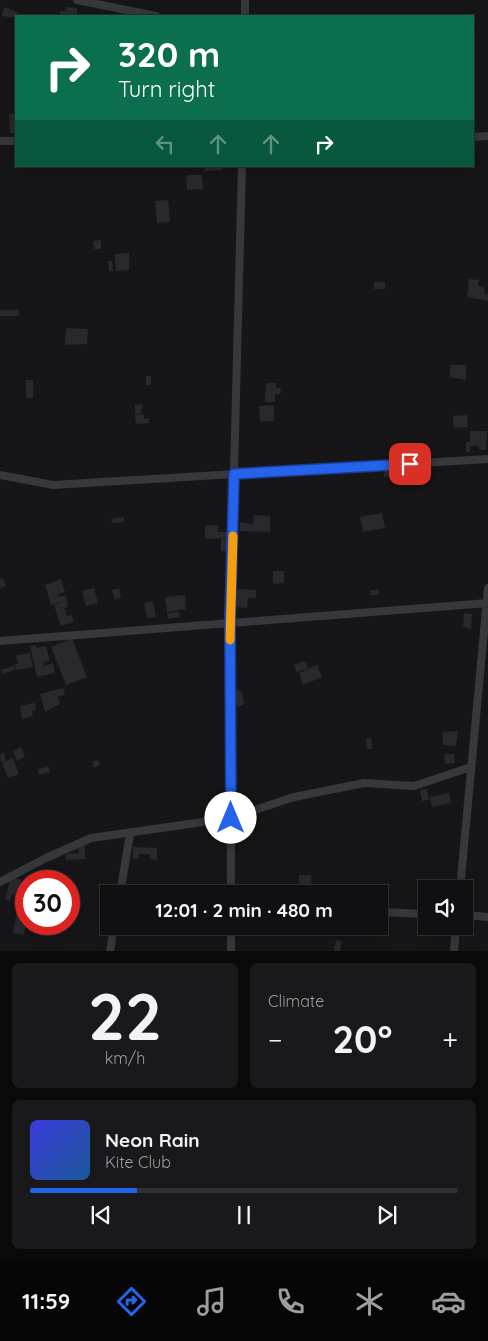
<!DOCTYPE html>
<html lang="en">
<head>
<meta charset="utf-8">
<style>
  body { margin:0; font-family:Quicksand,sans-serif; background:#19191b; color:#f1f3f6; height:100vh; display:flex; flex-direction:column; font-size:19px; white-space:nowrap }
  * { box-sizing:border-box; margin:0 }
  p { font-size:16px; color:#9c9d9f }
  .icon { flex:none; width:28px; height:28px; fill:none; stroke:currentColor; stroke-width:2; stroke-linecap:round; stroke-linejoin:round }
  .map { position:relative; height:951px; overflow:hidden }
  .drawer { display:flex; flex-direction:column; gap:12px; padding:12px; background:#09090a; flex:1 }
  .drawer>* { flex:none }
  .top-card { position:absolute; left:15px; top:15px; width:459px; height:152px; border-radius:0px; box-shadow:0 2px 12px #0003,0 0 0 1px #303032; background:#0b6e4f; color:#fff; overflow:hidden }
  .buttons { position:absolute; left:418px; top:880px; display:grid; gap:10px }
  .buttons a { display:grid; place-items:center; width:55px; height:55px; border-radius:0px; background:#101012; box-shadow:0 2px 12px #0003,0 0 0 1px #303032; font-size:25px }
  .speed { position:absolute; left:15px; top:870px; display:flex; gap:10px; font-size:25px; font-weight:700; text-align:center }
  .speed>* { display:grid; place-content:center; width:65px; height:65px; border-radius:50%; background:#101012; box-shadow:0 2px 12px #0003,0 0 0 1px #303032; line-height:1 }
  .speed .limit { border:8px solid #d22; background:#fff; color:#111 }
  .pin { position:absolute; display:grid; place-items:center; width:42px; height:42px; color:#fff; margin:-21px; border-radius:10px; box-shadow:0 2px 8px #0006 }
  .me { position:absolute; width:55px; margin:-28px; rotate:0deg; stroke-linejoin:round; filter:drop-shadow(0 0 4px #0008) }
  .turn { display:flex; align-items:center; gap:18px; height:105px; padding:0 20px; font-size:22px }
  .turn .icon { width:65px; height:65px; stroke-width:2.5 }
  .turn b { display:block; font-size:35px; line-height:42px }
  .lanes { display:flex; align-items:center; height:48px; padding:0 20px; background:#0003; justify-content:center; gap:25px; direction:ltr }
  .lanes .off { opacity:.35 }
  .big { font-size:38px; font-weight:800; line-height:1.1 }
  .drawer .tile { flex:1; display:flex; flex-direction:column; justify-content:center; gap:8px; min-width:0; padding:0 18px; border-radius:8px; background:#19191b }
  .drawer .dial { align-items:center; gap:0 }
  .dial b { font-size:65px; line-height:1 }
  .song { display:flex; align-items:center; gap:15px }
  .cover { width:60px; height:60px; border-radius:8px; background:linear-gradient(135deg,hsl(240 70% 55%),hsl(210 70% 35%)) }
  .played { height:5px; border-radius:2px; background:linear-gradient(90deg,#2563eb 25%,#303032 25%) }
  .keys { display:flex; justify-content:space-around; direction:ltr }
  .heat { display:flex; justify-content:space-between; align-items:center; font-size:28px; direction:ltr }
  .drawer .tiles { flex:1; display:grid; gap:12px; grid-template-columns:1fr 1fr }
  .tile:last-child { grid-column:span 2 }
  .trip { position:absolute; left:100px; top:885px; width:288px; height:50px; border-radius:0px; background:#101012; box-shadow:0 2px 12px #0003,0 0 0 1px #303032; font-weight:800; line-height:50px; text-align:center }
  .tab-bar { display:flex; height:80px; justify-content:space-around; align-items:center; background:#060607; color:#9c9d9f }
  .tab-bar .icon { width:35px; height:35px }
  .tab-bar .active { color:#2563eb }
  .tab-bar b { font-size:22px; color:#f1f3f6 }
  .map>svg:first-child { display:block }
</style>
</head>
<body>
<div class="map">
<svg width="488" height="951" viewBox="0 0 488 951">
  <rect width="100%" height="100%" fill="#161618"/>
  <path fill="#29292c" d="M4 7 18 12 16 18 2 16Z
    M66 7 77 8V16H60V11H66Z
    M9 114H16V133H10Z
    M205 166H221L222 170 205 171Z
    M186 175H202L203 189 187 190Z
    M168 200 170 222 157 223 155 201Z
    M101 240V249H94L93 241Z
    M129 253V270L116 271 115 254Z
    M108 261H112L113 271H109Z
    M469 279 479 280 478 286 485 287 484 294H488V301L467 297Z
    M374 282H385V289H374Z
    M0 310H19V316H0Z
    M66 328 88 329 87 344 65 345Z
    M450 365H466V380L450 377Z
    M146 376H151V385H146Z
    M26 380H33V398H26Z
    M266 383H276V388H281L280 394H275V402H265Z
    M143 404 141 413 135 414V405Z
    M274 405V421L260 422 259 406Z
    M144 414V419L149 418V423L136 424 135 415Z
    M467 415 468 427 454 428 453 416Z
    M470 431H487L486 450H479V446H470V452H466V442H470Z
    M393 468 394 476 384 477 383 469Z
    M382 513 385 528 363 532 360 517Z
    M254 515 270 516V532L240 531V522L253 525Z
    M124 517V522L112 523 111 519Z
    M218 525V532H230V538L205 539V526Z
    M221 539H229V551H221Z
    M273 571H284V583L273 584Z
    M3 578 6 586 0 588V579Z
    M61 579 65 592 58 594 59 597 66 595 68 607 64 608 67 616 71 615 74 622 61 626 54 605 63 601 51 605 45 585Z
    M94 588 98 603 86 606 82 591Z
    M119 588 121 598 115 599 112 590Z
    M235 589 256 590V598H248L247 608 235 607Z
    M370 590H379V595H370Z
    M185 595 186 609 167 612 165 597Z
    M153 601 156 617 147 618 144 603Z
    M179 612 180 617 168 619 167 613Z
    M464 613 472 614 471 629 463 627Z
    M72 638 87 677 66 685 51 647Z
    M36 645 37 648 46 646 50 661 43 662 44 666 53 663 55 673 37 677 30 646Z
    M30 653 33 667 16 670 15 664H18L16 655Z
    M305 661 308 668 297 672 294 665Z
    M317 665 322 677 303 685 299 673Z
    M14 666 15 670 2 674 1 670Z
    M63 688 65 695 58 697 60 704 45 712 40 694Z
    M239 690 242 692 244 704 238 707 233 692Z
    M35 703 36 710 32 711 33 716 22 719 20 706Z
    M458 731 456 746 443 745 442 732Z
    M371 738 372 749H367L366 739Z
    M21 747 25 757 17 761 13 751Z
    M4 753 6 761 1 762 0 754Z
    M444 754H454L455 763 445 764Z
    M13 758 19 774 8 778 2 763Z
    M98 760 100 765 94 768 92 762Z
    M48 766 50 772 39 775 38 769Z
    M427 789 429 800 422 801 420 790Z
    M449 793 451 803 432 807 430 797Z
    M78 844H85V859L66 860V854L79 853Z
    M133 847 157 848V860L150 859V854H139V859H133Z
    M299 875H311L312 891 299 894Z
    M11 877 21 880 17 896 12 894 10 901 5 899Z
    M16 915 26 916 24 935 13 933Z
    M336 940 342 941 340 951H334Z"/>
  <g fill="none" stroke-linecap="round" stroke-linejoin="round">
    <path stroke="#37383d" stroke-width="8" d="M77 0 156 16
      M245 16V0
      M472 137 488 136
      M0 141H16
      M0 475 53 485 488 459
      M0 641 488 603
      M0 882 46 858 91 838 231 818 294 797 364 783 414 786 471 767
      M460 889 488 588
      M120 894 130 834
      M231 894 230 623 242 166
      M379 912 426 914
      M464 915 488 917
      M231 926V951
      M110 951 114 926
      M454 951 456 926"/>
  </g>
  <g fill="none" stroke-linecap="round" stroke-linejoin="round">
    <defs>
      <path id="route" d="M231 818 230 623 234 474 410 464"/>
    </defs>
    <use href="#route" stroke="#184099" stroke-width="12"/>
    <use href="#route" stroke="#2563eb" stroke-width="9"/>
    <path stroke="#f59e0b" stroke-width="9" d="M230 640 233 536"/>
  </g>
</svg>
<div class="buttons">
<a><svg class="icon" aria-label="sound" viewBox="0 0 24 24"><path d="M4 9h4l5-4v14l-5-4H4zM17 9q2 3 0 6"/></svg></a>
</div>
<div class="speed"><div class="limit">30</div></div>
<div class="pin" style="left:410px;top:464px;background:#d93025"><svg class="icon" aria-label="arrive" viewBox="0 0 24 24"><path d="M6 21V4h12l-3 4 3 4H6"/></svg></div>
<svg class="me" style="left:231px;top:818px" viewBox="-20 -20 40 40"><circle r="19" fill="#fff"/><path d="M0-13L10 11 0 6-10 11z" fill="#2563eb"/></svg>
<div class="trip">12:01 · 2 min · 480 m</div>
<div class="top-card">
<div class="turn"><svg class="icon" aria-label="right" viewBox="0 0 24 24"><path d="M7 20v-9h11M14 6l5 5-5 5"/></svg><div><b>320 m</b>Turn right</div></div>
<div class="lanes"><svg class="icon off" aria-label="left" viewBox="0 0 24 24"><path d="M17 20v-9H6M10 6l-5 5 5 5"/></svg><svg class="icon off" aria-label="ahead" viewBox="0 0 24 24"><path d="M12 20V5M6 11l6-6 6 6"/></svg><svg class="icon off" aria-label="ahead" viewBox="0 0 24 24"><path d="M12 20V5M6 11l6-6 6 6"/></svg><svg class="icon" aria-label="right" viewBox="0 0 24 24"><path d="M7 20v-9h11M14 6l5 5-5 5"/></svg></div>
</div>
</div>
<section class="drawer">
<div class="tiles">
<div class="tile dial"><b>22</b><p>km/h</p></div>
<div class="tile"><p>Climate</p>
<div class="heat"><a>−</a><b class="big">20°</b><a>+</a></div>
</div>
<div class="tile">
<div class="song"><i class="cover"></i><div><b>Neon Rain</b><p>Kite Club</p></div></div>
<div class="played"></div>
<div class="keys"><svg class="icon" aria-label="previous" viewBox="0 0 24 24"><path d="M18 5L8 12l10 7zM5 5v14"/></svg><svg class="icon" aria-label="pause" viewBox="0 0 24 24"><path d="M8 5v14M16 5v14"/></svg><svg class="icon" aria-label="next" viewBox="0 0 24 24"><path d="M6 5l10 7-10 7zM19 5v14"/></svg></div>
</div>
</div>
</section>
<nav class="tab-bar">
<b>11:59</b>
<svg class="icon active" aria-label="directions" viewBox="0 0 24 24"><path d="M12 3l9 9-9 9-9-9zM9 14v-3h6M13 9l2 2-2 2"/></svg>
<svg class="icon" aria-label="music" viewBox="0 0 24 24"><path d="M9 18V5l10-2v13"/><circle cx="6" cy="18" r="3"/><circle cx="16" cy="16" r="3"/></svg>
<svg class="icon" aria-label="phone" viewBox="0 0 24 24"><path d="M5 4h4l2 5-3 2q2 4 5 5l2-3 5 2v4C11 20 4 13 5 4z"/></svg>
<svg class="icon" aria-label="climate" viewBox="0 0 24 24"><path d="M12 3v18M4 7l16 10M4 17L20 7"/></svg>
<svg class="icon" aria-label="car" viewBox="0 0 24 24"><path d="M5 17H2v-5l4-1 3-4h7l3 4 3 1v5h-3M9 17h6M6 11h13"/><circle cx="7" cy="17" r="2"/><circle cx="17" cy="17" r="2"/></svg>
</nav>
</body>
</html>
